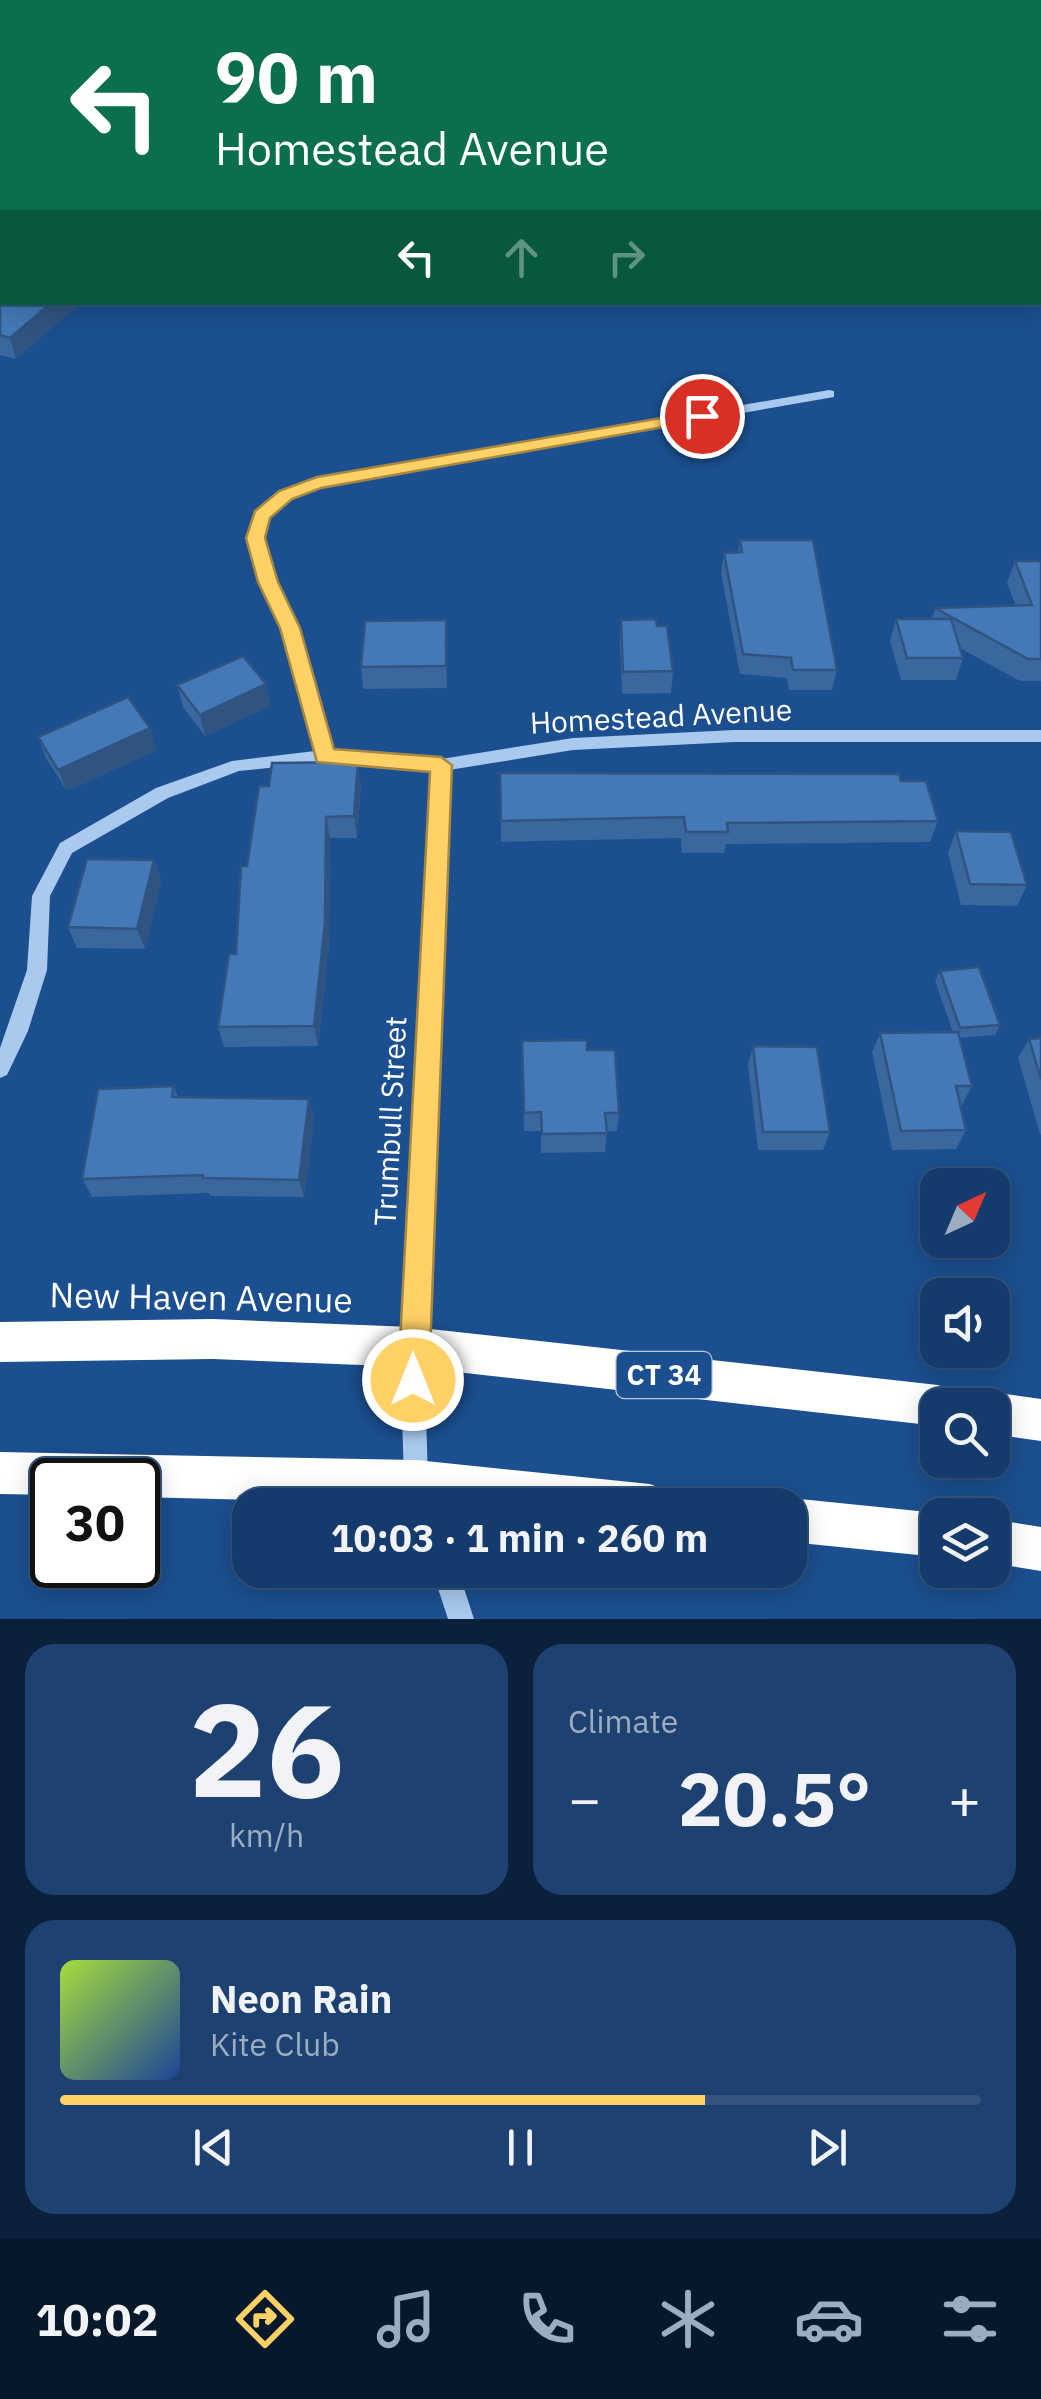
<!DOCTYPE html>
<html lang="en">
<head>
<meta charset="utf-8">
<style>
  body { margin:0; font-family:"IBM Plex Sans",sans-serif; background:#1d4271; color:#f1f3f6; height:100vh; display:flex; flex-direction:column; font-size:38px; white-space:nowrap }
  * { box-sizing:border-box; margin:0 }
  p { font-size:32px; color:#9dadc1 }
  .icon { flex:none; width:55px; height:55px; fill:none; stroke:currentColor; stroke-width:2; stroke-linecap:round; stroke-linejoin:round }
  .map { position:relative; height:1619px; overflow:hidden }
  .drawer { display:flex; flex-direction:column; gap:25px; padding:25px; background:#0b203b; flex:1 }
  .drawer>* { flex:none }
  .guide { position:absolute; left:0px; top:0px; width:1042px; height:305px; box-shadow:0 5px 25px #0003,0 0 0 2px #33557e; background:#0b6e4f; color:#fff; overflow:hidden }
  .needle { width:65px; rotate:44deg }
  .buttons { position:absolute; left:920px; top:1168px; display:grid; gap:20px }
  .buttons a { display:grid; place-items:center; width:90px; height:90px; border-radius:20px; background:#143b6b; box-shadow:0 5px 25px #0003,0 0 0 2px #33557e; font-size:50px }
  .speed { position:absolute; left:30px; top:1458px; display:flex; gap:20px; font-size:50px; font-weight:700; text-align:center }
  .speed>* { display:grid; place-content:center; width:130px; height:130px; border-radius:50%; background:#143b6b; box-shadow:0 5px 25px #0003,0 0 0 2px #33557e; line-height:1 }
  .speed .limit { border:5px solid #111; border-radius:15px; background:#fff; color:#111 }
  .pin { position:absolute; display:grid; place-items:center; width:85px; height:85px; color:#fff; margin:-42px; border:5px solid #fff; border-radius:50%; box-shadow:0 2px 10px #0007 }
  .me { position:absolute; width:110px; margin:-55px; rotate:0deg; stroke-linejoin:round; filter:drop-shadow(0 0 8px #0008) }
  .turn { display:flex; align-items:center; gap:35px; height:210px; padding:0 50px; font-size:45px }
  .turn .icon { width:130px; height:130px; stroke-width:2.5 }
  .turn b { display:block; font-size:70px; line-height:85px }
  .lanes { display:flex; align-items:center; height:95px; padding:0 50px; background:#0003; justify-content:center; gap:50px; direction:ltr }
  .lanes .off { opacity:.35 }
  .big { font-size:75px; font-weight:700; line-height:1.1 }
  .drawer .widget { flex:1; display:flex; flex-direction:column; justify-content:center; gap:15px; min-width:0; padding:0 35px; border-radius:30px; background:#1d4271 }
  .drawer .dial { align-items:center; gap:0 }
  .dial b { font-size:130px; line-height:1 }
  .song { display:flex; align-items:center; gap:30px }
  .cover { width:120px; height:120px; border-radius:15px; background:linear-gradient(135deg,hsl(80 70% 55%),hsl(220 70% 35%)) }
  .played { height:10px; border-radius:5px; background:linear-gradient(90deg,#ffd166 70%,#33557e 70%) }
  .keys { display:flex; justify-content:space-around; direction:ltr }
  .heat { display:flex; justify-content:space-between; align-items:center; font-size:55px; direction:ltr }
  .drawer .tiles { flex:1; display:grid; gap:25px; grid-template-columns:1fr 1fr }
  .widget:last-child { grid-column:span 2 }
  .trip { position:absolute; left:232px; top:1488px; width:575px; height:100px; border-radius:30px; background:#143b6b; box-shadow:0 5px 25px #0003,0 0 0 2px #33557e; font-weight:700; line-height:100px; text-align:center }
  .dock { display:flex; height:160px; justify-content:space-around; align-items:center; background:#08182b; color:#9dadc1 }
  .dock .icon { width:70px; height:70px }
  .dock .selected { color:#ffd166 }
  .dock b { font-size:45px; color:#f1f3f6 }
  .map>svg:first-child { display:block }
</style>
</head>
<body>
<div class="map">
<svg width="1041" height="1619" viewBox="0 0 1041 1619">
  <rect width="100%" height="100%" fill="#1b4f8f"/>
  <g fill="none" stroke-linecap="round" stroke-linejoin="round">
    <path fill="#a9c9ee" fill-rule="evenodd" d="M0 84H2V90H0Z
      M829 390 834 391V397L320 487 289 500 275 510 267 520 264 548 273 576 303 645 332 750 441 759 573 738 734 730H1041V742H734L573 750 449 770 424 1347 428 1481 437 1505H411L404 1481 400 1347 432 771 325 762 239 771 168 798 72 853 50 896 47 970 28 1031 7 1075 0 1078V1048L27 970 32 896 60 843 156 788 232 761 315 751C305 710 297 669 283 630 256 558 211 510 317 479Z
      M432 1570H458L474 1619H448Z"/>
    <path fill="#f0f6ff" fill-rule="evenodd" d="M2 228V239L0 240V229Z"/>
    <path fill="#fff" fill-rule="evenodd" d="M213 1319 412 1327 938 1385 953 1391 958 1405H938V1426L412 1367 213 1359 0 1362V1322Z
      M992 1392 1041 1399V1441L992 1434V1405H975L977 1398Z
      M0 1452 416 1460 650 1484 665 1490 671 1505H443L138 1497V1480H52V1495L0 1494Z
      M790 1498 938 1513 942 1515H938V1557L790 1542V1505H775Z
      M992 1519 1041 1527V1571L992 1563Z"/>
  </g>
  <path fill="#3a679d" d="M0 286 16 359 0 355Z
    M740 540 837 670 832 690H789L787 678 740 674 721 573 724 553 738 552Z
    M1015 561H1041V681H1020L960 648 963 658 956 680H901L890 641 896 619H932L935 608 1016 606 1007 583Z
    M446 620 447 688 363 689 361 667Z
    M621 620 657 626 673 671 671 693 622 694 620 642Z
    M266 684 270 706 205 736 183 707 177 685Z
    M38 737 157 750 67 791 46 758Z
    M500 773 901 781 938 821 930 842 726 844 724 853H682L681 838 501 842Z
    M361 784 357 838H330L329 944 318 1046 224 1047 218 1027 236 954 247 866 269 786Z
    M956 831 1027 885 1017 906 961 905 948 853Z
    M154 860 161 881 145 949 77 948 68 927Z
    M940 971 1000 1025 995 1035 959 1038 972 1086 962 1105H960L966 1130 956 1149 892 1150 872 1052 880 1033 953 1032 935 981Z
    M1041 1038V1134H1040L1018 1058 1029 1039Z
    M522 1041 587 1050 619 1113 617 1131H607L605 1152 541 1153V1131H524Z
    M753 1046 830 1132 823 1150H758L748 1065Z
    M174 1086 178 1097 309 1099 314 1118 304 1197 210 1196 209 1193 92 1197 82 1179Z"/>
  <path fill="#305480" d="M2 142V163L0 164V143Z
    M52 302H83L16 359 10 338Z
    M446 620 448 642 447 688 446 666Z
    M266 684 270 706 205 736 200 715Z
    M150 728 157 750 67 791 58 770Z
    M358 762 361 784 357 838 354 816Z
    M326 817 330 838 329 944 318 1046 314 1026Z
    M154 860 161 881 145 949 137 929Z
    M309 1099 314 1118 304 1197 299 1180Z"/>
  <path fill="#4478b7" stroke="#305480" stroke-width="2.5" d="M0 102H2V142L0 143Z
    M2 284V302H52L10 338 0 335V286Z
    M740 540H813L837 670H793L791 658 743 654 724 553 742 552Z
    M1015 561H1041V659H1028L935 608 1032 605Z
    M656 619 657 626H667L673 671 623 672 621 620Z
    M896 619H951L963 658H907Z
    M446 620V666L361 667 365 621Z
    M243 656 266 684 200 715 177 685Z
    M128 697 150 728 58 770 38 737Z
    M358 762 354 816 326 817 325 923 314 1026 218 1027 229 954H236L241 866H247L259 786H269L272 763Z
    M500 773 899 774 901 781H926L938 821 727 823 728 832H686L684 817 501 821Z
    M956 831 1011 832 1027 885 970 884Z
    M87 859 154 860 137 929 68 927Z
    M979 967 1000 1025 960 1028 940 971Z
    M958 1032 972 1086H956L966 1130 901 1131 880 1033Z
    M1041 1038V1079L1029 1039Z
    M587 1040V1050H615L619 1113H605L607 1133 542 1134 541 1112 524 1113 522 1041Z
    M753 1046 817 1047 830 1132H763Z
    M174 1086 172 1097 309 1099 299 1180 203 1178V1175L82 1179 98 1089Z"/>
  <path fill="#ffd166" stroke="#a68842" stroke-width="2.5" d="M702 411 711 416 708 419 321 488 292 499 270 518 265 538 278 582 300 628 334 749 441 757 452 765 429 1380 424 1391 413 1396 402 1391 398 1380 430 772 317 762 280 628 258 582 246 538 255 511 279 491 317 477Z"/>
  <g text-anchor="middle" stroke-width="8" stroke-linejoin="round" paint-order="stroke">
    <rect fill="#1b4f8f" stroke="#bbcadd" stroke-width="2.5" x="616.5" y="1352" width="95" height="46" rx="8"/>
    <g font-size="28" font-weight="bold" fill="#fff">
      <text x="664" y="1385">CT 34</text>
    </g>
    <g font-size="30" fill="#fff" stroke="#1b4f8f">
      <text transform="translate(661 717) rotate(-3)" y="10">Homestead Avenue</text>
      <text transform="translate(391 1121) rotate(-87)" y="10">Trumbull Street</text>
    </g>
    <g font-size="35" fill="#fff" stroke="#1b4f8f">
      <text transform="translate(201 1298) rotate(1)" y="12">New Haven Avenue</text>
    </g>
  </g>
</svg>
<div class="buttons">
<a><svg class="needle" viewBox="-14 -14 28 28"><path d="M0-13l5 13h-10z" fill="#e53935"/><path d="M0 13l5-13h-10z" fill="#9dadc1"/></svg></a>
<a><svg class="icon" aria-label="sound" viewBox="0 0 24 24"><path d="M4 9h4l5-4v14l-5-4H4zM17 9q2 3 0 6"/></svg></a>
<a><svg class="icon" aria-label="search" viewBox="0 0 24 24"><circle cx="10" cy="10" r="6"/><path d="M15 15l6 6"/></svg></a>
<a><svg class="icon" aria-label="layers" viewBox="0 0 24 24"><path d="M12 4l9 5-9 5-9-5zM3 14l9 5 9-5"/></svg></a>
</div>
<div class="speed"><div class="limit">30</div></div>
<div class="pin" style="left:702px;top:416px;background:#d93025"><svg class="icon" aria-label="arrive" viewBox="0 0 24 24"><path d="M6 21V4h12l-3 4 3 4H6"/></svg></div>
<svg class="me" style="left:413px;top:1380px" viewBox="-20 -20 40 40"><circle r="17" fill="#ffd166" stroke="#fff" stroke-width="3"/><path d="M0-11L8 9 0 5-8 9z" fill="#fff"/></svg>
<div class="trip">10:03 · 1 min · 260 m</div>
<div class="guide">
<div class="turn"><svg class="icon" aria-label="left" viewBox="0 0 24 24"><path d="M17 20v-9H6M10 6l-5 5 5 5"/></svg><div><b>90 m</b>Homestead Avenue</div></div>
<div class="lanes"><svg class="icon" aria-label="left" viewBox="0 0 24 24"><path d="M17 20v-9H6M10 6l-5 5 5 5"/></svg><svg class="icon off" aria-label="ahead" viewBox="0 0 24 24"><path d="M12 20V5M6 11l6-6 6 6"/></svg><svg class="icon off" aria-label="right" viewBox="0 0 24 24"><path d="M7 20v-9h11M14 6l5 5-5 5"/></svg></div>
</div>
</div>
<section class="drawer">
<div class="tiles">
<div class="widget dial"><b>26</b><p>km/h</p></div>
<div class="widget"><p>Climate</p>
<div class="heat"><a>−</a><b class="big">20.5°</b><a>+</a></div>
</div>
<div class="widget">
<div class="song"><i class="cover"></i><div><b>Neon Rain</b><p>Kite Club</p></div></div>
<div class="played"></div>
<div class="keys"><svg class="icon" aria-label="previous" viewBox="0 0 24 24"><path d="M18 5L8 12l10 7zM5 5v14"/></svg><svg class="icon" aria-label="pause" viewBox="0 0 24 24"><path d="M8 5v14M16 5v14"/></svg><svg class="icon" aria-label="next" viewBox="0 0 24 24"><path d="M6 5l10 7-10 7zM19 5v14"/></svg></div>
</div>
</div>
</section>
<nav class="dock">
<b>10:02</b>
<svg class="icon selected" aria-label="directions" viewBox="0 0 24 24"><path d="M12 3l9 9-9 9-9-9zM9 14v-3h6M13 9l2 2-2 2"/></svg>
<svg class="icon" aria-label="music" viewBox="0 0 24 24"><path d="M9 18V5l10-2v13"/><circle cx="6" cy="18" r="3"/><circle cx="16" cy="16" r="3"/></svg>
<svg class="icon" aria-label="phone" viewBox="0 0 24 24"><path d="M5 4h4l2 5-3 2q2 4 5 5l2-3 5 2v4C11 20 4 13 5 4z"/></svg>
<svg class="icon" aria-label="climate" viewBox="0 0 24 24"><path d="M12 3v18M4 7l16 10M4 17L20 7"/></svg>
<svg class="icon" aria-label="car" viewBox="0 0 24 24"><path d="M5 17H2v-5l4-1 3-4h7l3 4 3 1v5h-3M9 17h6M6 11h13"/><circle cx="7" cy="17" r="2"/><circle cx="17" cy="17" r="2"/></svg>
<svg class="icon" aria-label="filters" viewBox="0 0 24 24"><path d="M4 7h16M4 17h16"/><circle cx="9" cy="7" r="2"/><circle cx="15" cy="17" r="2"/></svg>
</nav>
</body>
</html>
